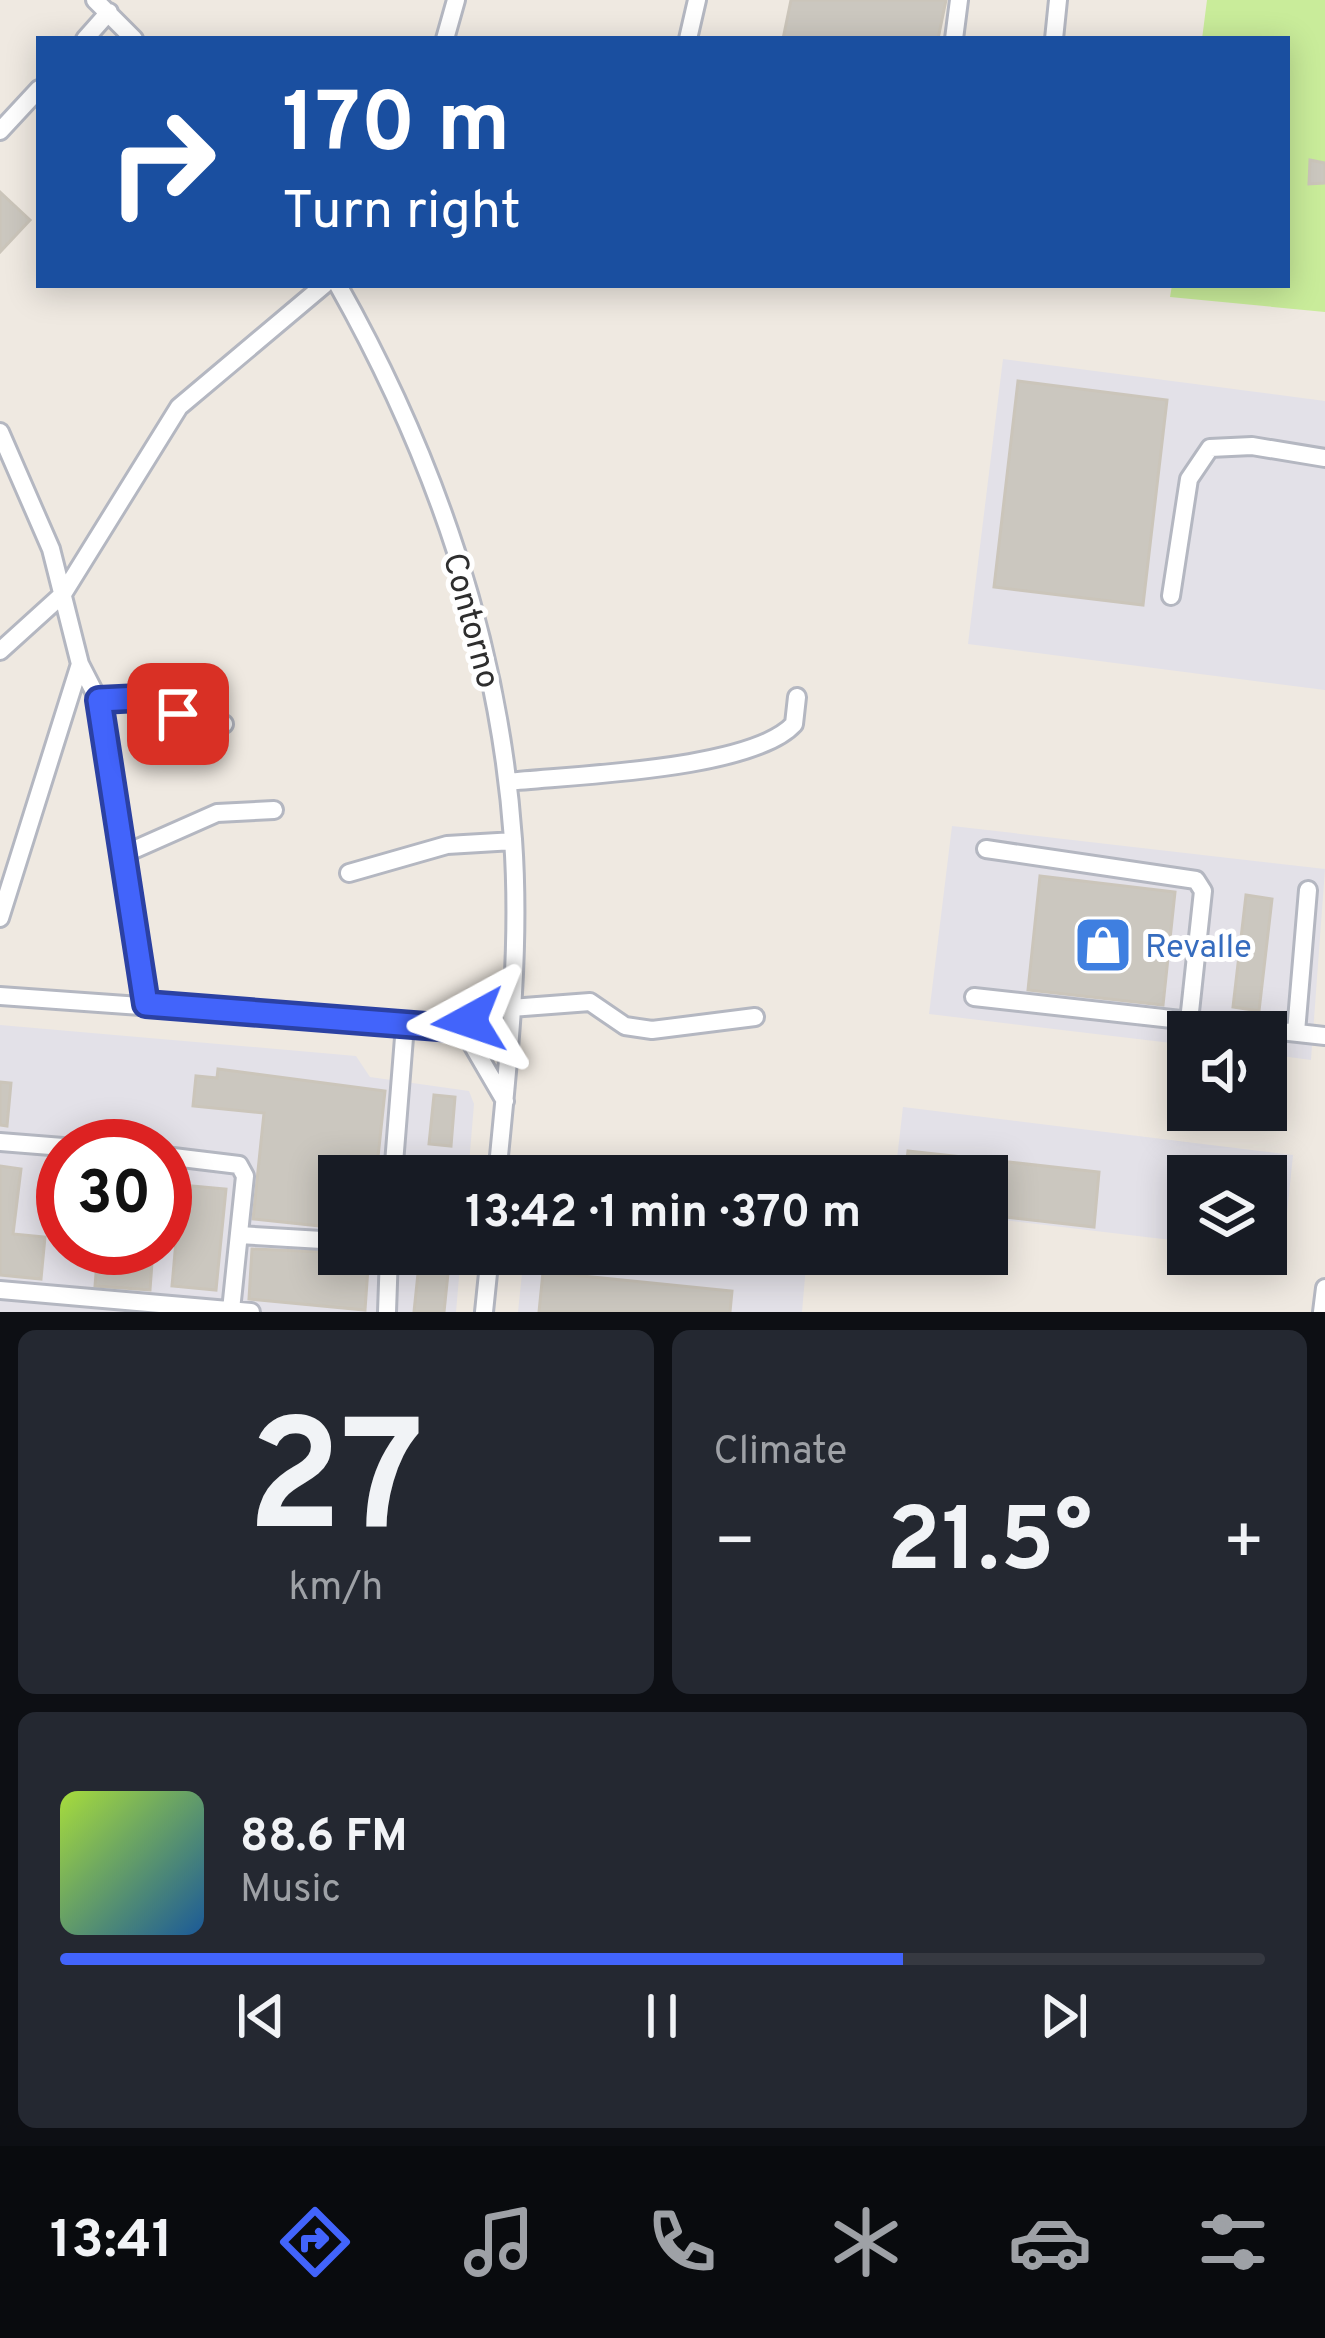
<!DOCTYPE html>
<html lang="en">
<head>
<meta charset="utf-8">
<style>
  body { margin:0; font-family:Overpass,sans-serif; background:#242831; color:#f1f3f6; height:100vh; display:flex; flex-direction:column; font-size:45px; white-space:nowrap }
  * { box-sizing:border-box; margin:0 }
  p { font-size:39px; color:#9ea1a6 }
  .icon { flex:none; width:66px; height:66px; fill:none; stroke:currentColor; stroke-width:2; stroke-linecap:round; stroke-linejoin:round }
  .map { position:relative; height:1312px; overflow:hidden }
  .panel { display:flex; flex-direction:column; gap:18px; padding:18px; background:#0d0f14; flex:1 }
  .panel>* { flex:none }
  .banner { position:absolute; left:36px; top:36px; width:1254px; height:252px; border-radius:0px; box-shadow:0 6px 30px #0003; background:#1a4fa0; color:#fff; overflow:hidden }
  .tools { position:absolute; left:1167px; top:1011px; display:grid; gap:24px }
  .tools a { display:grid; place-items:center; width:120px; height:120px; border-radius:0px; background:#171b24; box-shadow:0 6px 30px #0003; font-size:60px }
  .speed { position:absolute; left:36px; top:1119px; display:flex; gap:24px; font-size:60px; font-weight:700; text-align:center }
  .speed>* { display:grid; place-content:center; width:156px; height:156px; border-radius:50%; background:#171b24; box-shadow:0 6px 30px #0003; line-height:1 }
  .speed .limit { border:18px solid #d22; background:#fff; color:#111 }
  .pin { position:absolute; display:grid; place-items:center; width:102px; height:102px; color:#fff; margin:-51px; border-radius:24px; box-shadow:0 6px 18px #0006 }
  .me { position:absolute; width:132px; margin:-66px; rotate:265deg; stroke-linejoin:round; filter:drop-shadow(0 0 9px #0008) }
  .turn { display:flex; align-items:center; gap:42px; height:252px; padding:0 48px; font-size:54px }
  .turn .icon { width:156px; height:156px; stroke-width:2.5 }
  .turn b { display:block; font-size:84px; line-height:102px }
  .big { font-size:90px; font-weight:700; line-height:1.1 }
  .panel .widget { flex:1; display:flex; flex-direction:column; justify-content:center; gap:18px; min-width:0; padding:0 42px; border-radius:18px; background:#242831 }
  .panel .dial { align-items:center; gap:0 }
  .dial b { font-size:156px; line-height:1 }
  .song { display:flex; align-items:center; gap:36px }
  .cover { width:144px; height:144px; border-radius:18px; background:linear-gradient(135deg,hsl(80 70% 55%),hsl(210 70% 35%)) }
  .played { height:12px; border-radius:6px; background:linear-gradient(90deg,#4264fb 70%,#363941 70%) }
  .keys { display:flex; justify-content:space-around; direction:ltr }
  .heat { display:flex; justify-content:space-between; align-items:center; font-size:66px; direction:ltr }
  .panel .tiles { flex:1; display:grid; gap:18px; grid-template-columns:1fr 1fr }
  .widget:last-child { grid-column:span 2 }
  .trip { position:absolute; left:318px; top:1155px; width:690px; height:120px; border-radius:0px; background:#171b24; box-shadow:0 6px 30px #0003; font-weight:700; line-height:120px; text-align:center }
  .tabs { display:flex; height:192px; justify-content:space-around; align-items:center; background:#090b0e; color:#9ea1a6 }
  .tabs .icon { width:84px; height:84px }
  .tabs .current { color:#4264fb }
  .tabs b { font-size:54px; color:#f1f3f6 }
  .map>svg:first-child { display:block }
</style>
</head>
<body>
<div class="map">
<svg width="1325" height="1312" viewBox="0 0 1325 1312">
  <rect width="100%" height="100%" fill="#efe9e1"/>
  <path fill="#e3e1e8" fill-rule="evenodd" d="M1003 359 1325 401V690L968 644Z
    M952 826 1325 869 1311 1060 1266 1054V1032H1188V1045L929 1014Z
    M0 1025 356 1056 370 1077 469 1091 474 1104 468 1176H339V1254H461L456 1312H0ZM63 1146H165V1248H63Z
    M903 1107 1293 1155 1283 1253 1266 1251V1176H1188V1242L987 1218V1176H895Z
    M524 1254H807L802 1312H518Z"/>
  <path fill="#c9ec9a" d="M1207 0H1325V312L1170 297 1172 285H1287V39H1202Z"/>
  <path fill="#cbc7bf" stroke="#cbc5ba" stroke-width="3" d="M791 0H946L938 39H783Z
    M1310 160 1325 163V183L1309 184Z
    M0 192 30 220 0 252Z
    M1018 381 1167 400 1143 605 994 587Z
    M1040 876 1175 892 1163 1005 1028 990Z
    M1246 895 1272 899 1259 1011 1233 1007Z
    M218 1069 385 1091 376 1176H339V1228L253 1219 264 1113 193 1106 196 1076 217 1078Z
    M0 1082 11 1083 7 1126 0 1125Z
    M434 1095 455 1097 451 1146 429 1144Z
    M908 1151 1099 1172 1094 1227 987 1215V1176H905Z
    M0 1166 21 1169 13 1234 45 1237 41 1279 0 1275Z
    M181 1185 226 1189 216 1290 172 1286Z
    M1266 1222 1280 1224 1277 1246 1266 1244Z
    M98 1248 153 1249 150 1290 95 1286Z
    M252 1249 369 1254 365 1310 249 1299Z
    M420 1254H450L444 1312H414Z
    M543 1272 732 1291 730 1312H539Z"/>
  <g fill="none" stroke-linecap="round" stroke-linejoin="round">
    <defs>
      <path id="minor" d="M95 0 134 39
        M85 39 109 12
        M445 39 456 0
        M688 39 697 0
        M954 39 959 0
        M1054 39 1058 0
        M0 131 39 89
        M338 285C434 455 499 643 513 839 521 951 508 1064 497 1176
        M0 432 51 549 80 664 99 701 146 1004
        M1171 596 1189 479 1210 448 1252 446 1325 458
        M0 651 63 594 179 407 324 285
        M99 701 140 699 224 724
        M508 782C573 775 752 770 794 724L797 697
        M986 849 1196 880 1203 891 1189 1021
        M122 855 217 813 274 810
        M349 873 447 845 513 841
        M0 918 80 664
        M0 996 463 1029
        M974 997 1325 1036
        M511 1008 590 1002 625 1026 652 1030 755 1017
        M463 1029 505 1101
        M463 1029 490 995 513 978
        M1296 1032 1308 890
        M0 1142 63 1147
        M165 1156 239 1165 245 1176 231 1310
        M393 1176 405 1025
        M239 1235 339 1241
        M0 1290 251 1312
        M387 1312 389 1254
        M484 1312 490 1254
        M1322 1312 1325 1288"/>
    </defs>
    <use href="#minor" stroke="#b4b7c1" stroke-width="22"/>
    <use href="#minor" stroke="#fff" stroke-width="16"/>
  </g>
  <g fill="none" stroke-linecap="round" stroke-linejoin="round">
    <defs>
      <path id="route" d="M178 714 140 698 99 700 146 1004 464 1029 469 1021"/>
    </defs>
    <use href="#route" stroke="#2b41a3" stroke-width="30"/>
    <use href="#route" stroke="#4264fb" stroke-width="21"/>
  </g>
  <defs>
    <symbol id="shop-square" viewBox="-11 -11 22 22"><rect x="-9" y="-9" width="18" height="18" rx="4" fill="#3f7fe0" stroke="#fff"/><path d="M-5-2.5h2.3a2.7 3.5 0 0 1 5.4 0H5L5.5 6h-11ZM-1.5-2.5h3a1.5 2.3 0 0 0-3 0Z" fill="#fff"/></symbol>
  </defs>
  <g fill-rule="evenodd">
    <use href="#shop-square" x="1070" y="912" width="66" height="66"/>
  </g>
  <g text-anchor="middle" stroke-width="10" stroke-linejoin="round" paint-order="stroke">
    <g font-size="33" fill="#2e2e2e" stroke="#fff">
      <text transform="translate(473 620) rotate(75)" y="12">Contorno</text>
    </g>
    <g font-size="33" fill="#366cbe" stroke="#fff" text-anchor="start">
      <text x="1145" y="957">Revalle</text>
    </g>
  </g>
</svg>
<div class="tools">
<a><svg class="icon" aria-label="sound" viewBox="0 0 24 24"><path d="M4 9h4l5-4v14l-5-4H4zM17 9q2 3 0 6"/></svg></a>
<a><svg class="icon" aria-label="layers" viewBox="0 0 24 24"><path d="M12 4l9 5-9 5-9-5zM3 14l9 5 9-5"/></svg></a>
</div>
<div class="speed"><div class="limit">30</div></div>
<div class="pin" style="left:178px;top:714px;background:#d93025"><svg class="icon" aria-label="arrive" viewBox="0 0 24 24"><path d="M6 21V4h12l-3 4 3 4H6"/></svg></div>
<svg class="me" style="left:469px;top:1021px" viewBox="-20 -20 40 40"><path d="M0-17L14 15 0 8-14 15z" fill="#4264fb" stroke="#fff" stroke-width="4"/></svg>
<div class="trip">13:42 · 1 min · 370 m</div>
<div class="banner">
<div class="turn"><svg class="icon" aria-label="right" viewBox="0 0 24 24"><path d="M7 20v-9h11M14 6l5 5-5 5"/></svg><div><b>170 m</b>Turn right</div></div>
</div>
</div>
<section class="panel">
<div class="tiles">
<div class="widget dial"><b>27</b><p>km/h</p></div>
<div class="widget"><p>Climate</p>
<div class="heat"><a>−</a><b class="big">21.5°</b><a>+</a></div>
</div>
<div class="widget">
<div class="song"><i class="cover"></i><div><b>88.6 FM</b><p>Music</p></div></div>
<div class="played"></div>
<div class="keys"><svg class="icon" aria-label="previous" viewBox="0 0 24 24"><path d="M18 5L8 12l10 7zM5 5v14"/></svg><svg class="icon" aria-label="pause" viewBox="0 0 24 24"><path d="M8 5v14M16 5v14"/></svg><svg class="icon" aria-label="next" viewBox="0 0 24 24"><path d="M6 5l10 7-10 7zM19 5v14"/></svg></div>
</div>
</div>
</section>
<nav class="tabs">
<b>13:41</b>
<svg class="icon current" aria-label="directions" viewBox="0 0 24 24"><path d="M12 3l9 9-9 9-9-9zM9 14v-3h6M13 9l2 2-2 2"/></svg>
<svg class="icon" aria-label="music" viewBox="0 0 24 24"><path d="M9 18V5l10-2v13"/><circle cx="6" cy="18" r="3"/><circle cx="16" cy="16" r="3"/></svg>
<svg class="icon" aria-label="phone" viewBox="0 0 24 24"><path d="M5 4h4l2 5-3 2q2 4 5 5l2-3 5 2v4C11 20 4 13 5 4z"/></svg>
<svg class="icon" aria-label="climate" viewBox="0 0 24 24"><path d="M12 3v18M4 7l16 10M4 17L20 7"/></svg>
<svg class="icon" aria-label="car" viewBox="0 0 24 24"><path d="M5 17H2v-5l4-1 3-4h7l3 4 3 1v5h-3M9 17h6M6 11h13"/><circle cx="7" cy="17" r="2"/><circle cx="17" cy="17" r="2"/></svg>
<svg class="icon" aria-label="filters" viewBox="0 0 24 24"><path d="M4 7h16M4 17h16"/><circle cx="9" cy="7" r="2"/><circle cx="15" cy="17" r="2"/></svg>
</nav>
</body>
</html>
